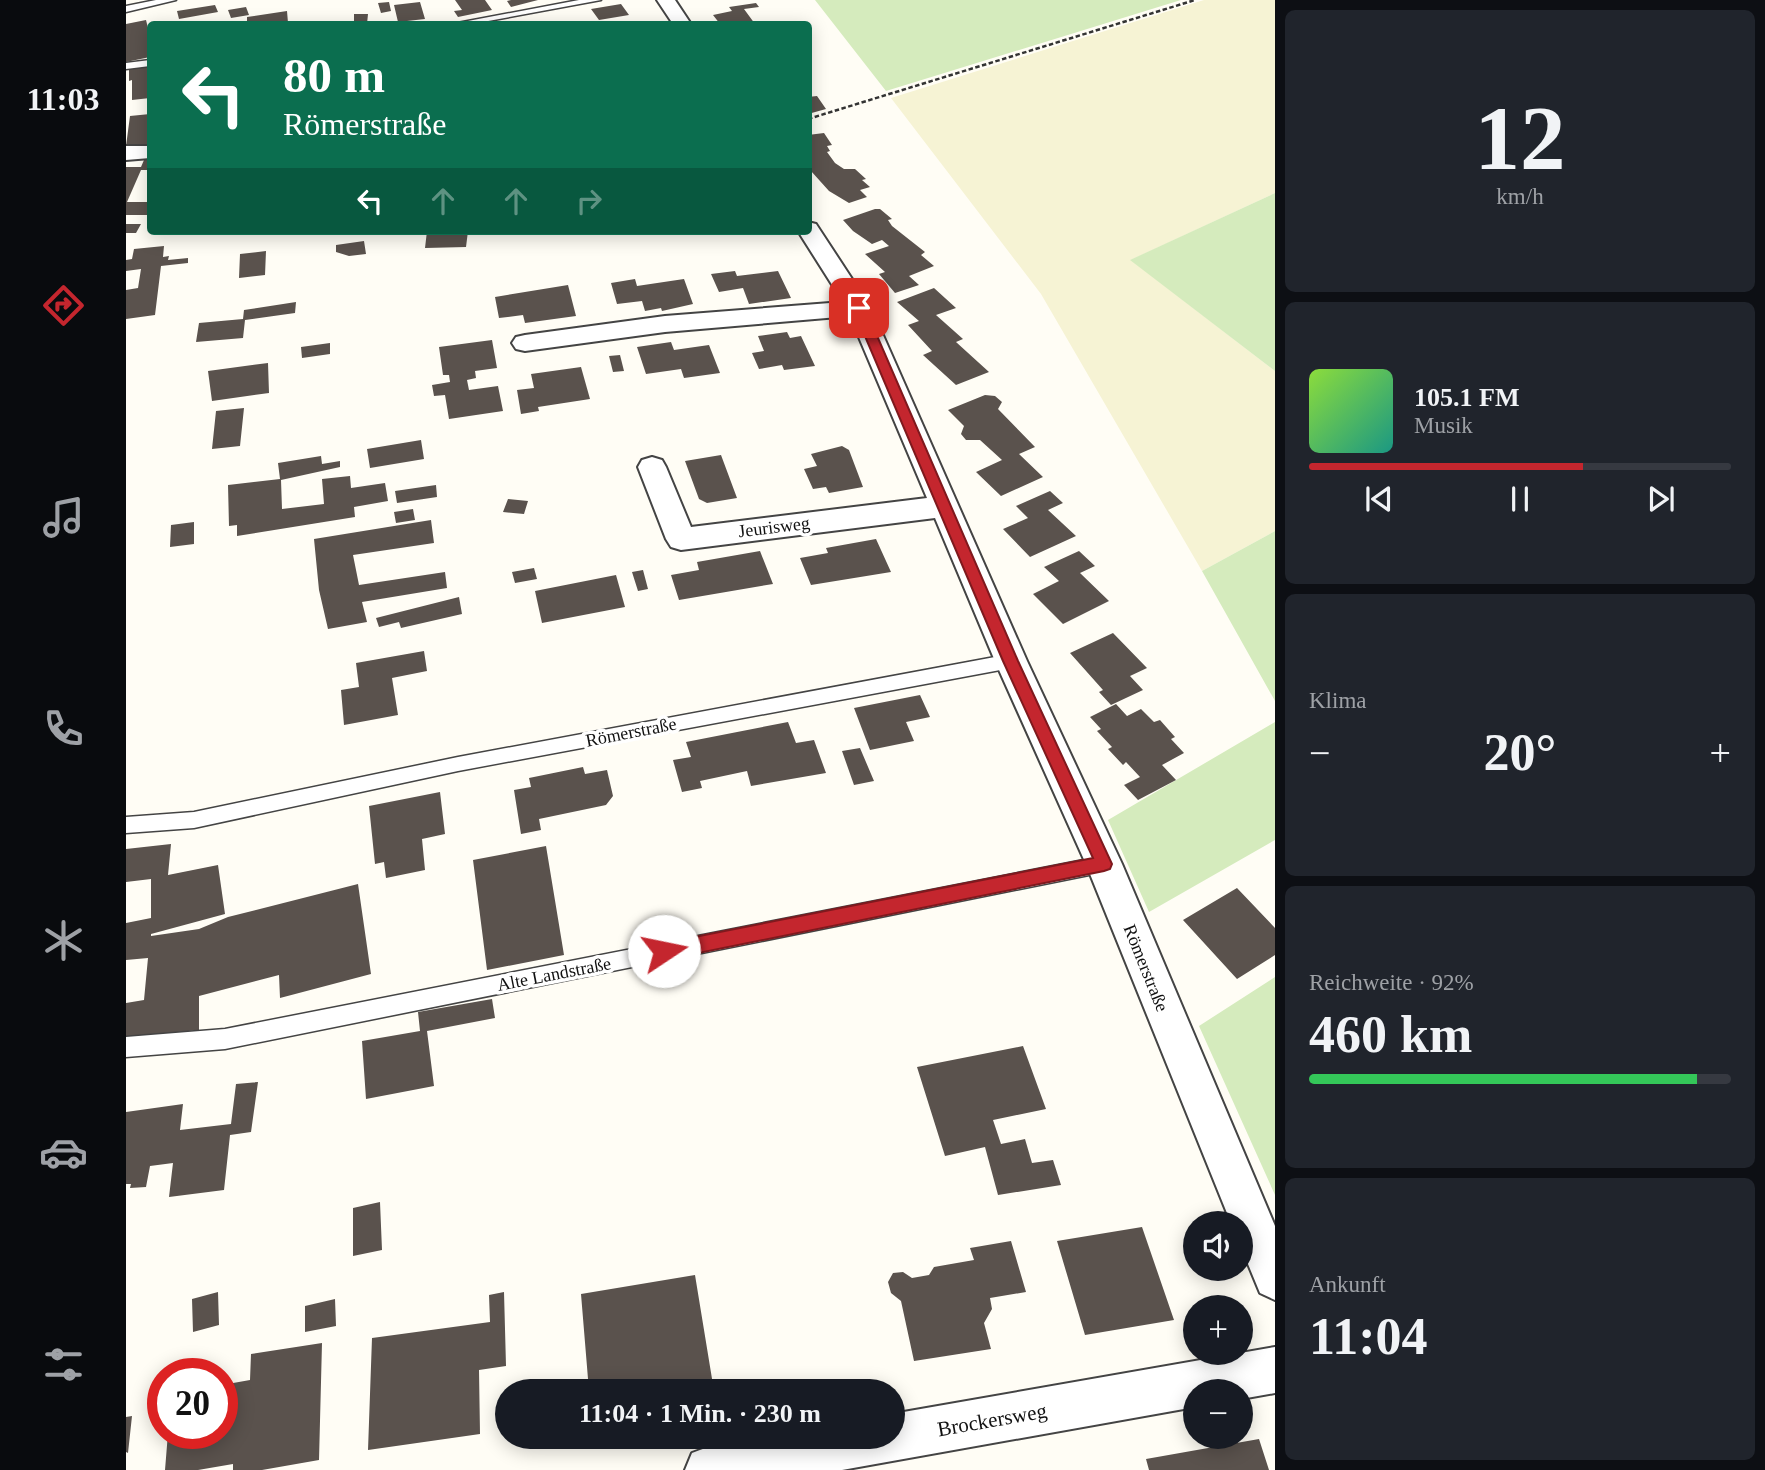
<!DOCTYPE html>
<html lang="de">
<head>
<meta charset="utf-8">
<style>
  body { margin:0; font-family:"Times New Roman",serif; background:#20242c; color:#f1f3f6; height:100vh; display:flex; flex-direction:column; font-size:26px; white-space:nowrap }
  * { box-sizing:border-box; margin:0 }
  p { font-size:23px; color:#9ea1a6 }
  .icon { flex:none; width:38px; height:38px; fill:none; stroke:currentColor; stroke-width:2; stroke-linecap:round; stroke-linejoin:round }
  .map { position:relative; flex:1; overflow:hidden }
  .side { display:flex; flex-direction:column; gap:10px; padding:10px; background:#0d0f14; width:490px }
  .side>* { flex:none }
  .hud { position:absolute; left:21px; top:21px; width:665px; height:214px; border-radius:7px; box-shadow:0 4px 18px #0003; background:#0b6e4f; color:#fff; overflow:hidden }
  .controls { position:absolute; left:1057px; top:1211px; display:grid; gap:14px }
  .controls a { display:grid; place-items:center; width:70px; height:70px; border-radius:50%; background:#171b24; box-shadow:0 4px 18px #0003; font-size:35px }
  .speed { position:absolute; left:21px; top:1358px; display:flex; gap:14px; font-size:35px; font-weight:700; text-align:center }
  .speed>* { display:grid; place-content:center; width:91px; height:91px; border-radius:50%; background:#171b24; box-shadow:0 4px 18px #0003; line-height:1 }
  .speed .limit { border:10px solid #d22; background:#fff; color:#111 }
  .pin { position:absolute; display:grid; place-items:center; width:60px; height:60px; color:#fff; margin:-30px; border-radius:14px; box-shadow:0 4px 10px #0006 }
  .me { position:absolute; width:77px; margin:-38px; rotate:79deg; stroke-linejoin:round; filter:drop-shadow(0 0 5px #0008) }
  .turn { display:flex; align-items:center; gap:24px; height:147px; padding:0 21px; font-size:32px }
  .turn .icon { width:91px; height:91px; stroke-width:2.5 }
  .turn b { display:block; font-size:49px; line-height:60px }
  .lanes { display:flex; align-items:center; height:66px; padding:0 21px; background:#0003; justify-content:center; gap:35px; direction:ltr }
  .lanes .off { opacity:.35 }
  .big { font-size:52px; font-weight:700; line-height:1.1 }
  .side .tile { flex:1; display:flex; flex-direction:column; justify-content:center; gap:10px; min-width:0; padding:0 24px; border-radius:10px; background:#20242c }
  .side .dial { align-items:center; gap:0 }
  .dial b { font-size:91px; line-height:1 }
  .song { display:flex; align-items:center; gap:21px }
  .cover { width:84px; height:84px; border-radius:10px; background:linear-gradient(135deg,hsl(90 70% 55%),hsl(170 70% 35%)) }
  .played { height:7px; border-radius:4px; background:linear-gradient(90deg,#c4262e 65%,#363941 65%) }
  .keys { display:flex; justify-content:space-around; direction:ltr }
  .heat { display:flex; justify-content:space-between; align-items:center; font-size:38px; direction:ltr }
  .charge { height:10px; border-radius:5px; background:linear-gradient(90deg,#34c759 92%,#363941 0) }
  .trip { position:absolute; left:369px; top:1379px; width:410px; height:70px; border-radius:35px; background:#171b24; box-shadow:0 4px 18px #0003; font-weight:700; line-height:70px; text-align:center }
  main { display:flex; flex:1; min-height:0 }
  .menu { display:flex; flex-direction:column; width:126px; justify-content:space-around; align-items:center; background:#090b0e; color:#9ea1a6 }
  .menu .icon { width:49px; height:49px }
  .menu .selected { color:#c4262e }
  .menu b { font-size:32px; color:#f1f3f6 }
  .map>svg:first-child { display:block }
</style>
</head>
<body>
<main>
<nav class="menu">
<b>11:03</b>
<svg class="icon selected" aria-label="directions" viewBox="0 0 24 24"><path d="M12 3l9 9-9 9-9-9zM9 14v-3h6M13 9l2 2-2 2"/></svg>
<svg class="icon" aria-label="music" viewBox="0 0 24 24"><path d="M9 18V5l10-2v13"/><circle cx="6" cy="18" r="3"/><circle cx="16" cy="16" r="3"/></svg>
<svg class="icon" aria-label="phone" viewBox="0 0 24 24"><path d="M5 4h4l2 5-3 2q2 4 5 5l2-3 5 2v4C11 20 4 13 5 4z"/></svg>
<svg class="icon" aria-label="climate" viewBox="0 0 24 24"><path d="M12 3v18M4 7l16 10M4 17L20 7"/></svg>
<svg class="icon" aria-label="car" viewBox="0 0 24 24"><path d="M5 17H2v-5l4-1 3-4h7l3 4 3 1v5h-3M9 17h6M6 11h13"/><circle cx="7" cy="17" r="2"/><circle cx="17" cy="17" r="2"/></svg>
<svg class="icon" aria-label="filters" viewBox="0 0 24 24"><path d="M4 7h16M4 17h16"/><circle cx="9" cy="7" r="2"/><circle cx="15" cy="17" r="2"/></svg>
</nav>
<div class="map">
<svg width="1149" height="1470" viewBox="0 0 1149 1470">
  <rect width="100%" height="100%" fill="#fffdf5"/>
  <path fill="#f6f3d4" d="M1078 0H1149V193L1005 260 1149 371V531L1076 571 915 294 765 98Z"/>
  <path fill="#d5ebbd" d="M689 0H1055L760 91Z
    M1149 193V371L1004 260Z
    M1149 531V701L1076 571Z
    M1149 722V840L1023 912 982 820Z
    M1149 977V1195L1073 1026Z"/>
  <path fill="#5a524d" d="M329 0H359L366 10 332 17 328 11 336 10Z
    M412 0 385 7 381 1 385 0Z
    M263 2 265 11 255 13 252 3Z
    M294 2 299 19 272 22 268 5Z
    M630 3 633 7 618 9 629 24H594L587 15 606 11 603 7Z
    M495 4 503 15 473 20 465 9Z
    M89 5 92 12 53 19 51 11Z
    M120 7 123 15 105 18 102 10Z
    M161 11 162 23 171 21 172 24H149V21L121 24V17Z
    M228 14H242L241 24H228Z
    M20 20 22 28H24V40L21 41 24 48V57L0 62V24Z
    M24 66V98L6 100V80L3 81V69Z
    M691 96 700 109 682 114V97Z
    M24 114V145L0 146 4 116Z
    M698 133 706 145 701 146 704 151 701 152 709 163 718 169H729L740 179 736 180 744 187 734 190 741 197 723 203 703 191 685 171 682 135Z
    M18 160H24V170H15L1 202H24V215H0V167H15Z
    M749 209H754L766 219 762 220 766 226 799 252 795 255 808 266 783 276 793 285 769 293 753 274 759 272 739 254 763 246 756 240 746 244 727 231 717 220Z
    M0 224H15L10 233H0Z
    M301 231H342L340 247 299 248Z
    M238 241 240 254 223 256 210 252V245Z
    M38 246 37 257 43 256 42 260 62 258V263L35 266 29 315 0 319V290L12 288 15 269 0 271V260L6 259 8 249Z
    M140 251 139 275 113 278 114 254Z
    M609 271 611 276 652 271 665 298 623 304 617 288 593 292 585 274Z
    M509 279 511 286 558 279 567 304 536 311 535 308 519 311 516 301 491 304 485 283Z
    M442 285 450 316 399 323 397 315 373 318 369 297Z
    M808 288 830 308 810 315 837 339 830 342 863 372 830 385 797 355 806 351 782 325 793 321 771 302Z
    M170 302 169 313 119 320 117 338 70 342 73 323 117 319 118 310Z
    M661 332 664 338 675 336 689 366 658 370 656 365 633 369 626 353 638 351 632 336Z
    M366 340 371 368 349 371 350 378 341 380 343 390 372 386 377 411 323 419 319 395 308 396 306 385 324 382 323 375H317L313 347Z
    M545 342 548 350 583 345 594 373 558 378 555 369 520 374 511 347Z
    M204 343V354L176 358 175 347Z
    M494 355 498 371 487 372 483 356Z
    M142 363 143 393 86 401 82 371Z
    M455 367 464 399 412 407 413 411 395 414 391 390 408 388 405 374Z
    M859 395 869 396 876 402 872 409 909 447 893 454 917 477 875 496 850 472 876 460 854 440H840L835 434 838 426 822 410Z
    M118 408 114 446 86 449 90 411Z
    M295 440 298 459 244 468 241 449Z
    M716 446 723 450 737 487 703 493 700 487 687 489 678 469 691 466 685 454Z
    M595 455 611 498 581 503 573 499 559 461Z
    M195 456 196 464 214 461V467L155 480 156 509 198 504 196 479 224 476 225 488 259 483 262 501 228 507 229 517 111 536V525L103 526 102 485 154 479 152 463Z
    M310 485 311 497 271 503 269 491Z
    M924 491 937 503 922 510 950 536 904 557 877 529 902 518 890 506Z
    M382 499 402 501 398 514 377 512Z
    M287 509 289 520 270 523 268 512Z
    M305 520 308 543 227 555 233 585 319 572 321 588 236 602 241 622 202 629 193 590 188 539Z
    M68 522V544L44 547 45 525Z
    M750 539 765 572 685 585 674 558 702 553 700 548Z
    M634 551 647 584 553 600 545 575 573 570 571 562Z
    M953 551 969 566 954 573 983 601 937 624 907 594 933 581 918 567Z
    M408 568 411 579 389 583 386 572Z
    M517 570 522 589 512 591 506 572Z
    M490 575 499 607 416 623 409 591Z
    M333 597 336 614 275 628 273 622 253 627 250 618Z
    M987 633 1021 668 1004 676 1017 690 985 705 973 692 977 690 944 653Z
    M298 651 301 671 266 678 272 715 218 725 215 690 233 687 230 663Z
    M794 695 804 717 780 722 788 741 744 750 728 708Z
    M990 704 1001 716 1015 709 1028 722 1034 720 1049 737 1045 739 1058 753 1036 765 1050 780 1012 800 998 785 1014 777 1000 762 997 765 982 749 986 747 971 731 975 729 964 717Z
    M662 722 670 743 688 740 700 773 625 786 621 771 574 781 576 788 556 792 547 760 565 757 560 742Z
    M734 748 748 781 728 785 716 751Z
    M457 767 459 774 481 770 487 796 480 805 413 819 415 830 395 834 388 790 405 787 403 778Z
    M314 792 319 834 296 839 299 870 260 878 258 862 249 864 243 806Z
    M45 844 42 875 92 865 99 914 25 934V936L73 929 102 917 232 884 245 974 154 998 153 975 73 996V1030L0 1037V1003L18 1000 22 958 0 960V923L25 918V879L0 882V849Z
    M420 846 438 955 361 970 347 860Z
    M1111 888 1149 928V955L1111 979 1057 920Z
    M366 999 369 1018 301 1031 308 1086 240 1099 236 1041 294 1031 292 1012Z
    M897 1046 920 1109 867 1120 875 1144 899 1139 906 1163 927 1160 935 1185 872 1195 859 1147 819 1156 791 1067Z
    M132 1082 125 1132 104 1135 98 1190 43 1197 47 1163 24 1166 20 1187 4 1188 5 1184H0V1112L57 1104 54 1130 105 1124 110 1084Z
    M254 1202 256 1250 227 1256V1208Z
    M1016 1227 1048 1320 959 1335 931 1241Z
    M885 1241 900 1292 864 1298 866 1309 858 1323 865 1349 788 1361 775 1301 765 1293 762 1282 767 1273 777 1272 786 1278 803 1275 808 1267 848 1260 844 1248Z
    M569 1275 588 1391H463L455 1294Z
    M92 1292 93 1325 67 1332 66 1299Z
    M378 1292 380 1366 353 1370 354 1434 242 1450 246 1338 364 1322 363 1295Z
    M209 1299 210 1326 179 1332V1306Z
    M196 1343 193 1460 136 1470H107V1464L72 1470H39L42 1433H96V1385L124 1380 125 1354Z
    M6 1416 2 1453 0 1452V1417Z
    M1133 1439 1143 1470H1023L1020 1459Z"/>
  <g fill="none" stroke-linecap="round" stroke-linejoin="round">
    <defs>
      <path id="lane" d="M30 0H50L0 12V6Z
        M453 0H475L346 24H326Z
        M24 60V66L0 69V63Z
        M885 654 891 656 893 661 891 666 885 668 332 771 68 828 0 833V817L68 812 332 757Z
        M978 856 985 858 987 864 985 870 978 872 99 1049 0 1057V1037L99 1029Z"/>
      <path id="street" d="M531 0H549L565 24H547Z
        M0 146H24V158L0 160Z
        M682 222 690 224 745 308 901 661 996 864 1149 1226V1300L1134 1293 1115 1247V1223H1105L960 864 869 661 809 518 555 550 545 547 540 539 512 467 516 460 526 457 536 460 540 467 565 527 801 498 724 316 539 332 399 351 390 349 386 343 390 337 399 335 539 316 717 302 672 231H682Z
        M1149 1347V1393L1115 1399V1391H1069V1407L716 1470H559L566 1453C628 1428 701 1437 766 1437V1414Z"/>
    </defs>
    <use href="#lane" stroke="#444" stroke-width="3"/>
    <use href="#street" stroke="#444" stroke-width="4"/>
    <path stroke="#333" stroke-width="2.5" stroke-dasharray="4.5 2.5" stroke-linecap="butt" d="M682 119 1069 0"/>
    <use href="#lane" fill="#fff" fill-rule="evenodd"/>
    <use href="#street" fill="#fff" fill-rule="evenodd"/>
  </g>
  <path fill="#c4262e" stroke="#7f191e" stroke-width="2" d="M733 305 739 308 892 661 986 864 984 869 978 871 538 960 532 957 530 951 532 946 538 943 967 858 877 661 727 308Z"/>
  <g text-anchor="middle" stroke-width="7" stroke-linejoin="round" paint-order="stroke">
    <g font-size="18" fill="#111" stroke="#fff">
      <text transform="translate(648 527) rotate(-7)" y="6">Jeurisweg</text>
      <text transform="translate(505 732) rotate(-11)" y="6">Römerstraße</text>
      <text transform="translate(1020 968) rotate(68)" y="6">Römerstraße</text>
      <text transform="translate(428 974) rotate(-11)" y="6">Alte Landstraße</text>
    </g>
    <g font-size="21" fill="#111" stroke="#fff">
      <text transform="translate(866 1420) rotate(-10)" y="7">Brockersweg</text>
    </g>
  </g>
</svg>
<div class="controls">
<a><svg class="icon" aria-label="sound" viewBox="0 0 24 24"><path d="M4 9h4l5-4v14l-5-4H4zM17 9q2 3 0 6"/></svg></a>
<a>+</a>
<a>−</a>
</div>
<div class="speed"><div class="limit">20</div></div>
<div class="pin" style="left:733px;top:308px;background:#d93025"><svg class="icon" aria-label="arrive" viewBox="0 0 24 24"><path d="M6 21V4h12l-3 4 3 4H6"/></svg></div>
<svg class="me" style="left:538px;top:951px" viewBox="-20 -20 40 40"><circle r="19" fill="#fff"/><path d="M0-13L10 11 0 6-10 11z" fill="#c4262e"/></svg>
<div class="trip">11:04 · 1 Min. · 230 m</div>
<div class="hud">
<div class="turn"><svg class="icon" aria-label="left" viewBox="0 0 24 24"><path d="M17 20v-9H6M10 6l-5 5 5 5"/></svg><div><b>80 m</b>Römerstraße</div></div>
<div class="lanes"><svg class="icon" aria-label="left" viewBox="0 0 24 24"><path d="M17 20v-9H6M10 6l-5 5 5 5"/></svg><svg class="icon off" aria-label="ahead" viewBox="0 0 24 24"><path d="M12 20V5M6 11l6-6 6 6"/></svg><svg class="icon off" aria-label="ahead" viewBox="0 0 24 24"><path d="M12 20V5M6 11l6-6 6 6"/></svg><svg class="icon off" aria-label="right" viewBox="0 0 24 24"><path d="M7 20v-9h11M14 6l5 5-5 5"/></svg></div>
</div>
</div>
<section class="side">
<div class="tile dial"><b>12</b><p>km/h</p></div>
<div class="tile">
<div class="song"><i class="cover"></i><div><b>105.1 FM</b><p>Musik</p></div></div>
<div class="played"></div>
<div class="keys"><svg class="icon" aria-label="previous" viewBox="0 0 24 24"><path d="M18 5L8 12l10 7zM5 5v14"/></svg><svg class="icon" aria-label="pause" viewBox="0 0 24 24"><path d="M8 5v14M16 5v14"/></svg><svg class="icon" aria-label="next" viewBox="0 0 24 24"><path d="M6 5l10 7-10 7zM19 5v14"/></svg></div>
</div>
<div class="tile"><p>Klima</p>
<div class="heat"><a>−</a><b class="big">20°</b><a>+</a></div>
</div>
<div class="tile"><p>Reichweite · 92%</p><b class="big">460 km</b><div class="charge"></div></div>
<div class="tile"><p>Ankunft</p><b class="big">11:04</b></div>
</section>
</main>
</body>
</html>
